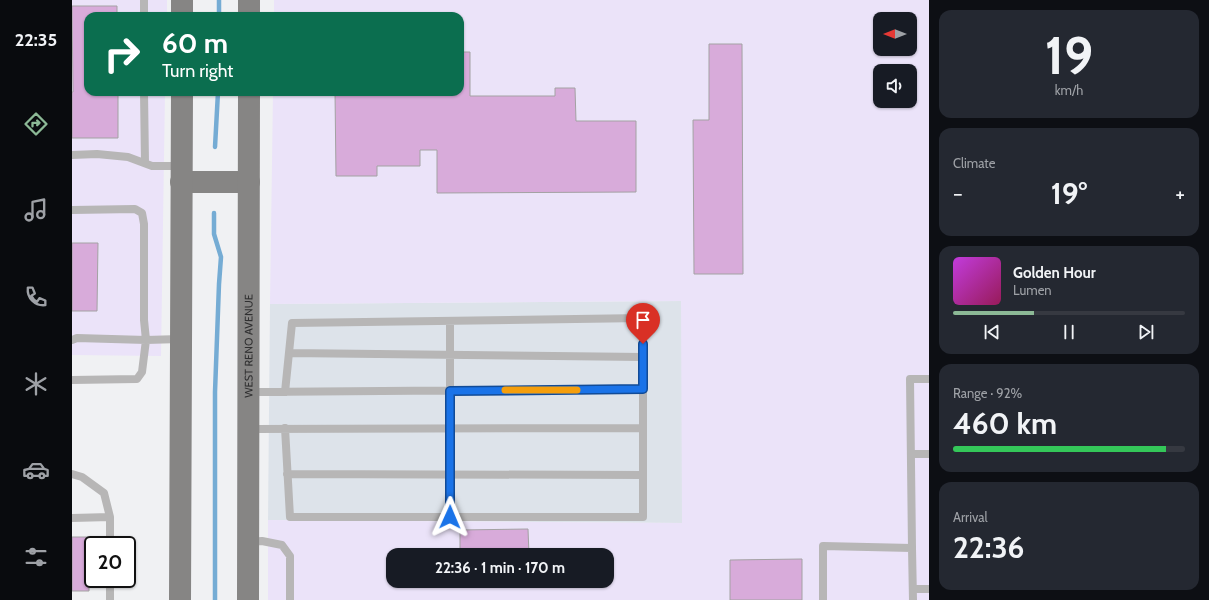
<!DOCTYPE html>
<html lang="en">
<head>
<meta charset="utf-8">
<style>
  body { margin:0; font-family:Cabin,sans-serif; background:#242831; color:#f1f3f6; height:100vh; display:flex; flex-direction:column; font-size:15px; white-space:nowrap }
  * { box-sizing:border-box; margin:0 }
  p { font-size:13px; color:#9ea1a6 }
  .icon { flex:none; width:22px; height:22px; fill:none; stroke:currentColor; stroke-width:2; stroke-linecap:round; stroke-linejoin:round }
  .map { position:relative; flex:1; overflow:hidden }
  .details { display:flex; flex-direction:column; gap:10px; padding:10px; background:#0d0f14; width:280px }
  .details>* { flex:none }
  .top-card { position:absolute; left:12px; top:12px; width:380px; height:84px; border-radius:12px; box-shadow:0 1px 3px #0004; background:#0b6e4f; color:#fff; overflow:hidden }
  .needle { width:26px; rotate:270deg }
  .tools { position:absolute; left:801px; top:12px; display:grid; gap:8px }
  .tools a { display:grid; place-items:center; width:44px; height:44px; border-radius:8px; background:#171b24; box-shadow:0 1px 3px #0004; font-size:20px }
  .speed { position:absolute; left:12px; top:536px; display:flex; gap:8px; font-size:20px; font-weight:700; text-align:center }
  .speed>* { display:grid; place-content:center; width:52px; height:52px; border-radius:50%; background:#171b24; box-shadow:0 1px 3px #0004; line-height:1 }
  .speed .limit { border:2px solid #111; border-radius:6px; background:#fff; color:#111 }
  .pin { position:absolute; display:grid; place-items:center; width:34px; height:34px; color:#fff; margin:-41px -17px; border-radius:50% 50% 50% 0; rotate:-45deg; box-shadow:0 0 4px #0007 }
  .pin .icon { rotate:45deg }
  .me { position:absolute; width:44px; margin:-22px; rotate:1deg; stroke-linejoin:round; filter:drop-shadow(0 0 3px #0008) }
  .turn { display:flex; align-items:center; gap:14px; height:84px; padding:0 12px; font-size:18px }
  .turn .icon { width:52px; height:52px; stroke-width:2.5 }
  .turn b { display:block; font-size:28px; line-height:34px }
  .big { font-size:30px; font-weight:700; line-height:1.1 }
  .details .widget { flex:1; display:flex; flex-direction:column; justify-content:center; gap:6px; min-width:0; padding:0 14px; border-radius:12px; background:#242831 }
  .details .dial { align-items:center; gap:0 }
  .dial b { font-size:52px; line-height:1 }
  .song { display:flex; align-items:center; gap:12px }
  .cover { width:48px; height:48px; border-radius:6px; background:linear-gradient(135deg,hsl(290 70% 55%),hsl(330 70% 35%)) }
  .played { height:4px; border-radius:2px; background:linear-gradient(90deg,#8cb996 35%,#363941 35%) }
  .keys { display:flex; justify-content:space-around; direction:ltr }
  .heat { display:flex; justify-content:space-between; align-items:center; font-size:22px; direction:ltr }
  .charge { height:6px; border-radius:3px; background:linear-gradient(90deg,#34c759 92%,#363941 0) }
  .trip { position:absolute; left:314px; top:548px; width:228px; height:40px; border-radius:12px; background:#171b24; box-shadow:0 1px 3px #0004; font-weight:700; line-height:40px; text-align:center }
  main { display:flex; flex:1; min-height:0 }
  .dock { display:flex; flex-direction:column; width:72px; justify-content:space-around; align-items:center; background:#090b0e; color:#9ea1a6 }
  .dock .icon { width:28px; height:28px }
  .dock .current { color:#8cb996 }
  .dock b { font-size:18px; color:#f1f3f6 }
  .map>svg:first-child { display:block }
</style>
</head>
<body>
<main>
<nav class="dock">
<b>22:35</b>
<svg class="icon current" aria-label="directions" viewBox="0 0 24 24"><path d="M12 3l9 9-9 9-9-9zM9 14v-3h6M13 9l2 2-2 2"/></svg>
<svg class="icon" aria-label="music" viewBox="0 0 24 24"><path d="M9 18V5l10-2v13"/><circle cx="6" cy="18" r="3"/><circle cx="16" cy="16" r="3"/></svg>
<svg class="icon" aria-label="phone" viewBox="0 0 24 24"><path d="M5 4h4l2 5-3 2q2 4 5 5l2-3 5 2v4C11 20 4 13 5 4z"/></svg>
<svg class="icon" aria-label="climate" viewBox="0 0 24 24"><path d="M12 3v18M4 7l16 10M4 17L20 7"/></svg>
<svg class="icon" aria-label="car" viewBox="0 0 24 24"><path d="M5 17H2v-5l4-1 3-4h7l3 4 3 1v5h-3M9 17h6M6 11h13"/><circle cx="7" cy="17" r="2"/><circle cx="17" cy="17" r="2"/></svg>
<svg class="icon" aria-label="filters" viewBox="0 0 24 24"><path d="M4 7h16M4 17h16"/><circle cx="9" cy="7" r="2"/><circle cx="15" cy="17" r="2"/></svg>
</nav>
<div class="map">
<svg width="857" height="600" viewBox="0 0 857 600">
  <rect width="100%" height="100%" fill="#f0f1f3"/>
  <path fill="#dde3ea" d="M610 301 613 523 196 520 198 304Z"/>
  <path fill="#ebe3f9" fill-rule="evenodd" d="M0 0H95V16H16V92H93L89 356 0 355Z
    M202 0H857V600H196V520L610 523 609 301 198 304 201 92H388V16H202ZM808 19H838V49H808ZM808 71H838V101H808ZM321 555H535V581H321Z"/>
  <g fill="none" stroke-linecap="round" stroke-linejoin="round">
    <path stroke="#75acd4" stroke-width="4.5" d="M147 0V16
      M143 147 146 92
      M142 213V234L149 257 147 284 143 392V600"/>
  </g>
  <path fill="#d8abda" stroke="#a3a2a3" d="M0 6H45V16H16V92H46V138H0V92H1Z
    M637 44H670L671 274H622L621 120H637Z
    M388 52H398V96H483V88H503L504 121H564V192L365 193V150H348V166H305V176H264L263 92H388Z
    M0 243H26L25 311H0Z
    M456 529 457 555H388V530Z
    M0 537H17V591H0Z
    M730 559V600H658V560Z"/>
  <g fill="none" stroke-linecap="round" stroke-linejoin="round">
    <path stroke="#b7b6b6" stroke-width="8" d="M72 0V16
      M72 92 73 163
      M0 155 25 154 56 157 80 166H109
      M0 210 63 209 70 213 72 224V320L74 340 70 372 65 379 0 380
      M378 321V517
      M0 340 5 338 74 340 108 339
      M217 353 571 357
      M177 392 571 389
      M213 392 220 323 571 318V517H218L213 428
      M177 429 571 428
      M839 454H857
      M0 474 10 477 32 493 38 517V545
      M215 474 571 475
      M0 518 38 517
      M177 542 190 541 210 545 218 556V600
      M840 548 838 379H857
      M841 589H857
      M38 600V579
      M751 600V546L840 548 841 600"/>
    <g stroke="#868584" stroke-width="22">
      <path d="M110 16V0"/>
      <path d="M177 16V0"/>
      <path d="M109 182H177"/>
      <path d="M108 600 110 92"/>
      <path id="s1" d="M176 600 177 92"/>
    </g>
  </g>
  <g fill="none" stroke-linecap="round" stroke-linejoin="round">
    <defs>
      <path id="route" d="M378 517V391L571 389V344"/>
    </defs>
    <use href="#route" stroke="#114b97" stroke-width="10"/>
    <use href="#route" stroke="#1a73e8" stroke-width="7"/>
    <path stroke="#f59e0b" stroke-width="7" d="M433 390H505"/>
  </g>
  <g text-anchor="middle" stroke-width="3" stroke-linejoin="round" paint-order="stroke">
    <g font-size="11" fill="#303031" stroke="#f0f1f3">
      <text dy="4" stroke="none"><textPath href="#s1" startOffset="254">WEST RENO AVENUE</textPath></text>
    </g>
  </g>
</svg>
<div class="tools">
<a><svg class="needle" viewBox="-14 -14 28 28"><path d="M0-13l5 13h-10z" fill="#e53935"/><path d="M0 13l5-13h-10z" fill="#9ea1a6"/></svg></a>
<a><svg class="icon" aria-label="sound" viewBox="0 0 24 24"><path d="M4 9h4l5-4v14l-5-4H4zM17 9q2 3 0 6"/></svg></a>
</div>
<div class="speed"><div class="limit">20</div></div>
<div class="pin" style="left:571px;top:344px;background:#d93025"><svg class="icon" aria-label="arrive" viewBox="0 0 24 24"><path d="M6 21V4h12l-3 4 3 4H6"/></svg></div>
<svg class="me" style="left:378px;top:517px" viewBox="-20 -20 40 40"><path d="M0-17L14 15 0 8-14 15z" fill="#1a73e8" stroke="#fff" stroke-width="4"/></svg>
<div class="trip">22:36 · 1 min · 170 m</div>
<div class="top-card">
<div class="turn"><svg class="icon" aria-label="right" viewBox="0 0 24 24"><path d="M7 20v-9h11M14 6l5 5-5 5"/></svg><div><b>60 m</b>Turn right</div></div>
</div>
</div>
<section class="details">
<div class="widget dial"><b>19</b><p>km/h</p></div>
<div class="widget"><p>Climate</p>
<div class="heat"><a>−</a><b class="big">19°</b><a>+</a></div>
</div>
<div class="widget">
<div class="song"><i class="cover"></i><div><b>Golden Hour</b><p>Lumen</p></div></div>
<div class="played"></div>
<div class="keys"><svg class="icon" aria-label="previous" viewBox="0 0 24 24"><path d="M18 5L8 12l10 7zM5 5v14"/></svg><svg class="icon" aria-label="pause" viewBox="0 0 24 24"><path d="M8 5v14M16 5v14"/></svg><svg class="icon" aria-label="next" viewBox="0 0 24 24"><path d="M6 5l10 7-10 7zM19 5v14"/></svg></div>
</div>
<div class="widget"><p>Range · 92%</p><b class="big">460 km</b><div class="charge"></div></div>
<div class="widget"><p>Arrival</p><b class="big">22:36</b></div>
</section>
</main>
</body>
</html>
